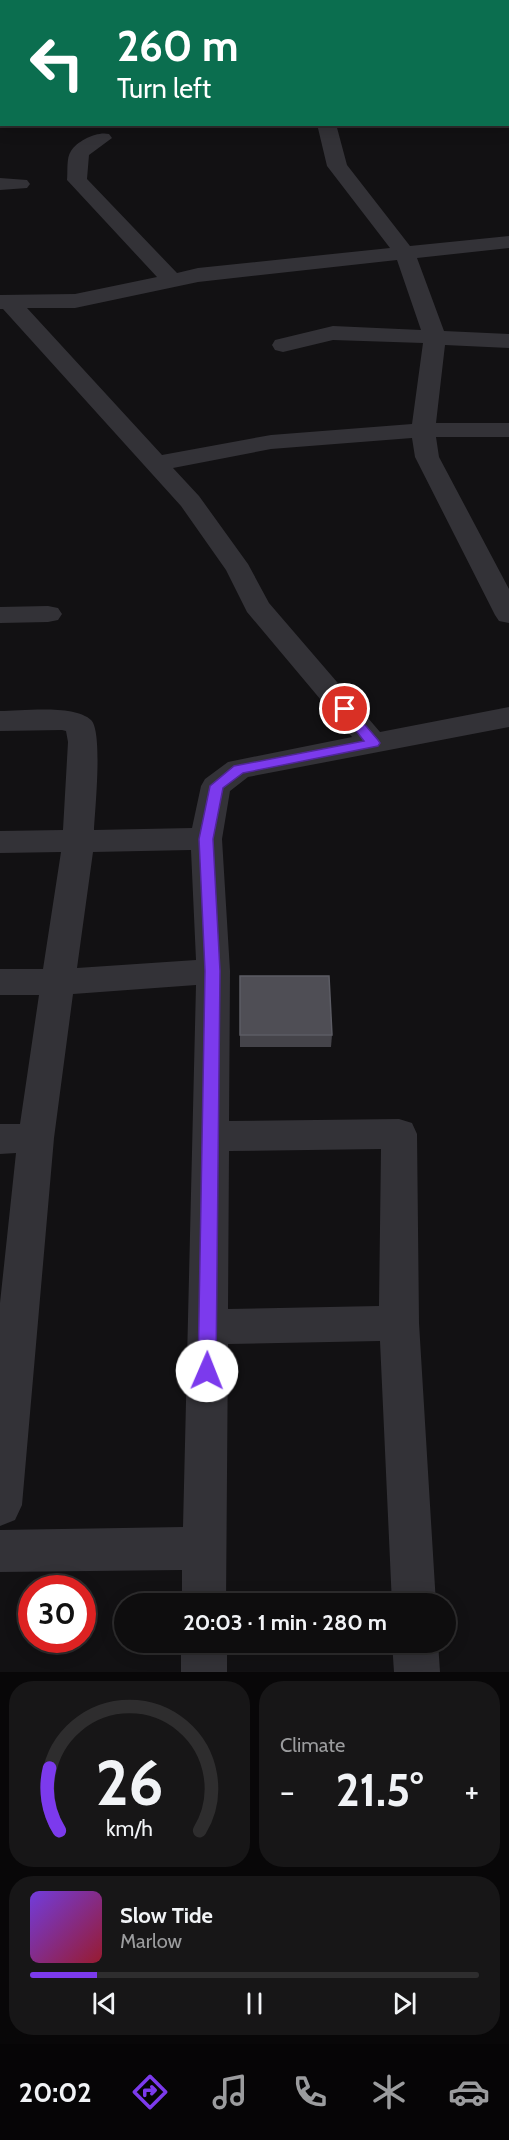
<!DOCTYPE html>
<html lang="en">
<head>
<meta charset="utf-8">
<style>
  body { margin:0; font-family:Cabin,sans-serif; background:#171617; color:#f1f3f6; height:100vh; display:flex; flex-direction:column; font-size:22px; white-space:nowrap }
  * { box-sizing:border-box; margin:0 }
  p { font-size:20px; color:#9b9c9e }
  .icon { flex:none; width:33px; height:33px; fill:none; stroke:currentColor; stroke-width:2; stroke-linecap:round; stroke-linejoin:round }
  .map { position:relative; height:1672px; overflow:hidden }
  .side { display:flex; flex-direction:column; gap:9px; padding:9px; background:#080708; flex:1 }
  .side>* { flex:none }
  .guide { position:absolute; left:0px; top:0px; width:510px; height:126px; box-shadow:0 3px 15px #0003,0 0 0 2px #2e2d2e; background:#0b6e4f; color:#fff; overflow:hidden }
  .speed { position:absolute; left:18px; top:1575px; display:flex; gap:12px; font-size:30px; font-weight:700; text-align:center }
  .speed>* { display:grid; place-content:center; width:78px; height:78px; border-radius:50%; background:#0e0d0e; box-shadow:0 3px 15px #0003,0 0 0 2px #2e2d2e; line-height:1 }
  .speed .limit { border:9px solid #d22; background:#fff; color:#111 }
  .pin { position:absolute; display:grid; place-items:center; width:51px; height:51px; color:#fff; margin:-26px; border:3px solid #fff; border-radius:50%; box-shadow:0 2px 6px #0007 }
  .me { position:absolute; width:66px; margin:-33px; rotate:1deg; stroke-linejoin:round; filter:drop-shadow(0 0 4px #0008) }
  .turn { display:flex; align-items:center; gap:21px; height:126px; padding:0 18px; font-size:27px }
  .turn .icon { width:78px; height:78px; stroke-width:2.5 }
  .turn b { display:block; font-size:42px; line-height:51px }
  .big { font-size:45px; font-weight:700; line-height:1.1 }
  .side .widget { flex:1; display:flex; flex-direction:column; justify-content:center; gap:9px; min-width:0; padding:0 21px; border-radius:24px; background:#171617 }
  .side .dial { align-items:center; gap:0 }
  .dial svg { height:156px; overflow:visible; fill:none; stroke:#2e2d2e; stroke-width:7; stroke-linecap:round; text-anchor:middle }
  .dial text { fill:#f1f3f6; stroke:none }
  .song { display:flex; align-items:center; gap:18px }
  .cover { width:72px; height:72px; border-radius:9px; background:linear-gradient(135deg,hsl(260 70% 55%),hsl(350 70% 35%)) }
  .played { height:6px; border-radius:3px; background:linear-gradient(90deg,#7c3aed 15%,#2e2d2e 15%) }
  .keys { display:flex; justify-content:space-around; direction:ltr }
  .heat { display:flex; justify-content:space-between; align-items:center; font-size:33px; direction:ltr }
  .side .tiles { flex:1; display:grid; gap:9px; grid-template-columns:1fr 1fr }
  .widget:last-child { grid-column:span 2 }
  .trip { position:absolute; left:114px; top:1593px; width:342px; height:60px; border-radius:30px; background:#0e0d0e; box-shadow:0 3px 15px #0003,0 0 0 2px #2e2d2e; font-weight:700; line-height:60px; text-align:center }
  .tabs { display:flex; height:96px; justify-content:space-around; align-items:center; background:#060506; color:#9b9c9e }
  .tabs .icon { width:42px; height:42px }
  .tabs .selected { color:#7c3aed }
  .tabs b { font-size:27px; color:#f1f3f6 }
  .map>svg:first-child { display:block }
</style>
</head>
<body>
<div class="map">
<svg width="509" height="1672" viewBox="0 0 509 1672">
  <rect width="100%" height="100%" fill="#121113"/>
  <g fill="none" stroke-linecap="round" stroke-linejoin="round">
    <path fill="#333237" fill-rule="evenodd" d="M78 0H94V2H78Z
      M308 0H324L307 2Z
      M0 11H2L0 27Z
      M0 41H2V51H0Z
      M508 79H509V91H508Z
      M0 83H2V95H0Z
      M317 124H336L347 165 410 246 509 236V248L417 258 444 331 509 334V348L445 345 436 423H509V437H436L439 457 509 589V623L499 621 495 615 415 457 412 438 271 449 173 468 199 496 248 564 269 603 380 732 509 707V727L248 777 230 791 222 839 230 971 229 1121 399 1119 412 1123 417 1134 419 1323 436 1604H392L380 1341 228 1344 226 1604H182V1570L0 1572V1530L183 1527 196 985 73 994 54 1138 22 1505 15 1520 0 1526V1303L16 1153 0 1154V1124H20L39 995H0V969H43L61 852 0 853V831L63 830 68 742 66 731 62 730 0 731V711C22 711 74 704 91 720 103 731 95 810 94 830L192 828 201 786 205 779 228 762 352 737 247 612 226 570 181 506 3 309H0V295L75 294 157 277 67 180C68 172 66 158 71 151 77 141 97 131 109 134L112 138 89 155 87 179 177 273 198 268 390 248 327 166ZM397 260 421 330 333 326 275 340 272 345 275 350 283 352 333 340 423 343 412 424 271 435 162 455 27 308H75L198 282ZM191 850 196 960 77 968 93 852ZM381 1149 379 1306 228 1309 229 1151Z
      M0 178 27 180 30 184 27 188 0 190Z
      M48 606 58 608 62 614 58 620 48 622 0 623V607Z
      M181 1642H227V1672H181Z
      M392 1642H438L440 1672H394Z"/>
  </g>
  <path fill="#45444a" d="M240 976 332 1035 331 1047H240Z"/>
  <path fill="#4f4e55" stroke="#5c5c64" stroke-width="1.5" d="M240 976H329L332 1035H240Z"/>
  <path fill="#7c3aed" stroke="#51269a" stroke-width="1.5" d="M345 705 349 706 378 740 380 743 378 746 243 773 223 788 213 839 220 971 216 1371 213 1376 207 1379 201 1376 198 1371 205 971 199 839 210 786 234 766 364 741 339 709Z"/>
</svg>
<div class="speed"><div class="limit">30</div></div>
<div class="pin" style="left:345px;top:709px;background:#d93025"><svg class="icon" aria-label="arrive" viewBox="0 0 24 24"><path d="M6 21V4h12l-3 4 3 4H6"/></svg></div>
<svg class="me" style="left:207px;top:1371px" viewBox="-20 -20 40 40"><circle r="19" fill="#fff"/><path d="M0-13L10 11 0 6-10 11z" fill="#7c3aed"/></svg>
<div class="trip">20:03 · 1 min · 280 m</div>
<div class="guide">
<div class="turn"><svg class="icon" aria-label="left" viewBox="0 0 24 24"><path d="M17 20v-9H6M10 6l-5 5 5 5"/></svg><div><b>260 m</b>Turn left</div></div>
</div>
</div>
<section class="side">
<div class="tiles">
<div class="widget dial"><svg viewBox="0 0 100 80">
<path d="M14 69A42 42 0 1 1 86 69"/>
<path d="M14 69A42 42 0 0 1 9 37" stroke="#7c3aed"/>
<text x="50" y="56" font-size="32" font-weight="700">26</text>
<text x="50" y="72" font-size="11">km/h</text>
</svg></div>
<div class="widget"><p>Climate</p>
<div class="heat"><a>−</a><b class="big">21.5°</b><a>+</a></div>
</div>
<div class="widget">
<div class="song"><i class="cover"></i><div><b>Slow Tide</b><p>Marlow</p></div></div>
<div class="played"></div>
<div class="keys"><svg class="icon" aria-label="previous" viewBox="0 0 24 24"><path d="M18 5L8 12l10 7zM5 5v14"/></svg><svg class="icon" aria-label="pause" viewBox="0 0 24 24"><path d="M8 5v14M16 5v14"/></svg><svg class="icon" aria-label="next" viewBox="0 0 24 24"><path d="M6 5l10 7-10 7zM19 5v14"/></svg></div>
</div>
</div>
</section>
<nav class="tabs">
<b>20:02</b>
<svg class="icon selected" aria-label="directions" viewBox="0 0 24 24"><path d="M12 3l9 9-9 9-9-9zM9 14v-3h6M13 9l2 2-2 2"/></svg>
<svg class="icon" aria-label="music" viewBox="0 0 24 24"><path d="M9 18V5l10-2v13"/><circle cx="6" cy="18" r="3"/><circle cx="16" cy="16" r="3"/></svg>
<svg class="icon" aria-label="phone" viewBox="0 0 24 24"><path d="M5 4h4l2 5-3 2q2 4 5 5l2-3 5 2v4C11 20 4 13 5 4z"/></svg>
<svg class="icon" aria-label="climate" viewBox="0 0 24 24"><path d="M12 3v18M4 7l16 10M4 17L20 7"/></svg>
<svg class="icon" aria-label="car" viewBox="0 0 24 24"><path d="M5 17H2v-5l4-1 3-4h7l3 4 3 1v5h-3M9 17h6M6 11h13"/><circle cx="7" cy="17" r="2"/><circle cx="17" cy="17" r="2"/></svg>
</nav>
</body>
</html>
